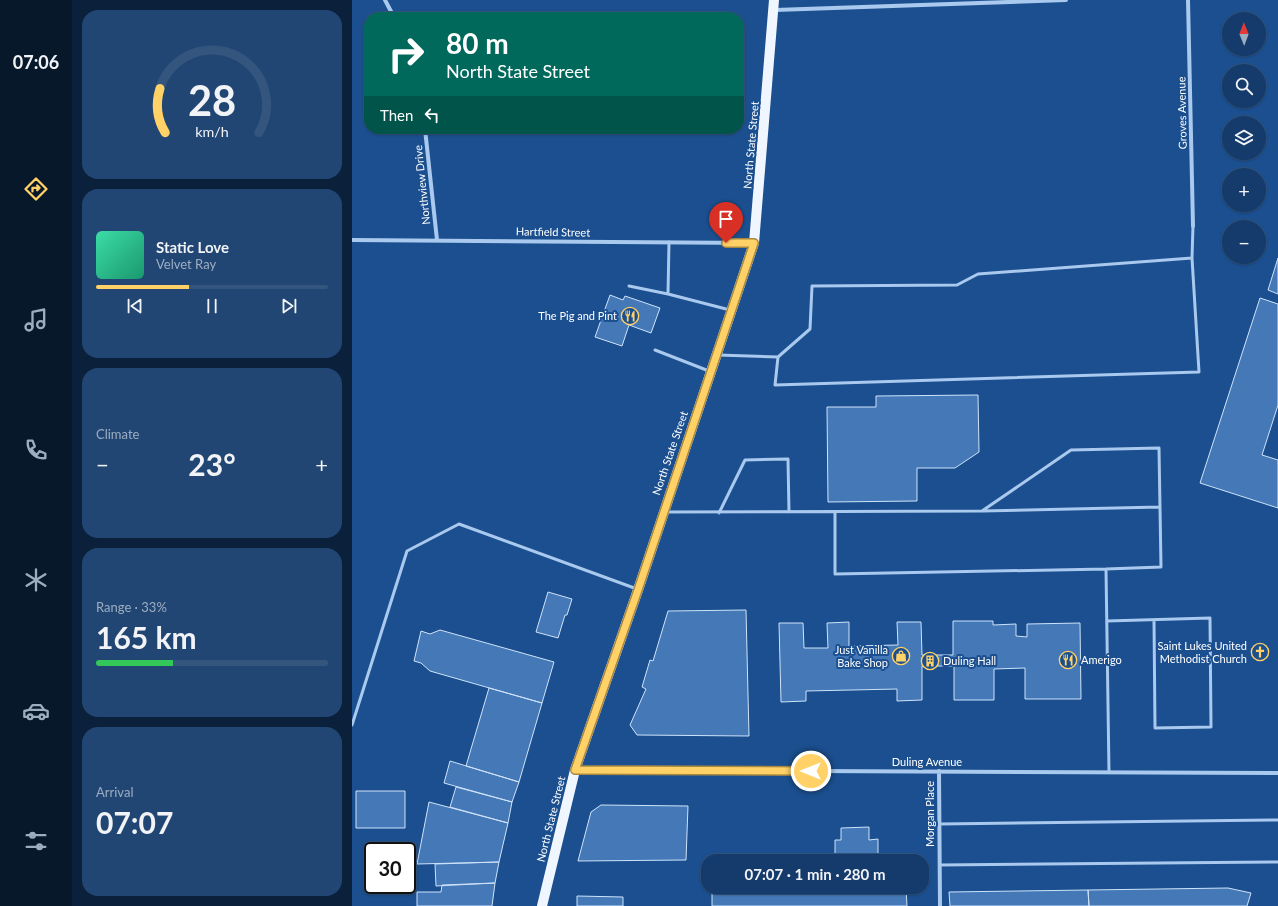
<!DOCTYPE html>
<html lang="en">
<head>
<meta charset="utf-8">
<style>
  body { margin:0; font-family:Lato,sans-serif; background:#214673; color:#f1f3f6; height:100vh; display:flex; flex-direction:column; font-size:15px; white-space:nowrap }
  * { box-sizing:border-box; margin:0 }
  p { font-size:13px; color:#9dadc1 }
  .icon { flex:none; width:22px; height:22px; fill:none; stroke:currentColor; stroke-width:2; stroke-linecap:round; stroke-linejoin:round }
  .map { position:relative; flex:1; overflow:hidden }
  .side { display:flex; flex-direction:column; gap:10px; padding:10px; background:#0b203b; width:280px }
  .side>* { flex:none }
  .hud { position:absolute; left:12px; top:12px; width:380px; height:122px; border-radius:16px; box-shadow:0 1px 3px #0004,0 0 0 1px #33557e; background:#00695c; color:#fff; overflow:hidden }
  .needle { width:26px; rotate:359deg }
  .buttons { position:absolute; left:870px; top:12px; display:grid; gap:8px }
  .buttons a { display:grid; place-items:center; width:44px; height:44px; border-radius:50%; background:#143b6b; box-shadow:0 1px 3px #0004,0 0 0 1px #33557e; font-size:20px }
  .speed { position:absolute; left:12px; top:842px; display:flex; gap:8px; font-size:20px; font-weight:700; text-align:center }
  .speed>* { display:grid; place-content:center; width:52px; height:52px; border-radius:50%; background:#143b6b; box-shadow:0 1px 3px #0004,0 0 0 1px #33557e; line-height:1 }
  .speed .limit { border:2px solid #111; border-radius:6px; background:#fff; color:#111 }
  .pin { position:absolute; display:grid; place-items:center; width:34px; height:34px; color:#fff; margin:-41px -17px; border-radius:50% 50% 50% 0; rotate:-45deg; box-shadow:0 0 4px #0007 }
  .pin .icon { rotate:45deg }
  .me { position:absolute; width:44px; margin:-22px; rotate:270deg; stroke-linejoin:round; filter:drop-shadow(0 0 3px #0008) }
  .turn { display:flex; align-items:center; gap:14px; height:84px; padding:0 16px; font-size:18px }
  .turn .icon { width:52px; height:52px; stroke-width:2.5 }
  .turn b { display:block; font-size:28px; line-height:34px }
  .then { display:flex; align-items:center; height:38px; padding:0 16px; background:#0003; gap:8px; font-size:15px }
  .big { font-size:30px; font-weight:700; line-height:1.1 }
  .side .card { flex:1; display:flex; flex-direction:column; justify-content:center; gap:6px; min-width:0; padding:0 14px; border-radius:16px; background:#214673 }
  .side .dial { align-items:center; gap:0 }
  .dial svg { height:104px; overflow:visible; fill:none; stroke:#33557e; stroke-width:7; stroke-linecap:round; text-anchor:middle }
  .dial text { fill:#f1f3f6; stroke:none }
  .song { display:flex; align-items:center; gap:12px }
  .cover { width:48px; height:48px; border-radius:6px; background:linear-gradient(135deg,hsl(160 70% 55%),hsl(160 70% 35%)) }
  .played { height:4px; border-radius:2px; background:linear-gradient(90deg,#ffd166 40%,#33557e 40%) }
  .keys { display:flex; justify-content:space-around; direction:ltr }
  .heat { display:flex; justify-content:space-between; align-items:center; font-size:22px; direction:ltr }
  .charge { height:6px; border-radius:3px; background:linear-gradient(90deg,#34c759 33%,#33557e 0) }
  .trip { position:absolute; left:349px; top:854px; width:228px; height:40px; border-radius:16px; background:#143b6b; box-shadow:0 1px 3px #0004,0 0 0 1px #33557e; font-weight:700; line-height:40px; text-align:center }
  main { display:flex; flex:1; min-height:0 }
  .tab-bar { display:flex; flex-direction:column; width:72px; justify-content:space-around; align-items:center; background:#08182b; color:#9dadc1 }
  .tab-bar .icon { width:28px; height:28px }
  .tab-bar .active { color:#ffd166 }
  .tab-bar b { font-size:18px; color:#f1f3f6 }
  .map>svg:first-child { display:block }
</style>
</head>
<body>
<main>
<nav class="tab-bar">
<b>07:06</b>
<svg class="icon active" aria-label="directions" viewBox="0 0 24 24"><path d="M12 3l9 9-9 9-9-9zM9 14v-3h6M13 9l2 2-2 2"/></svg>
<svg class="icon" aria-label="music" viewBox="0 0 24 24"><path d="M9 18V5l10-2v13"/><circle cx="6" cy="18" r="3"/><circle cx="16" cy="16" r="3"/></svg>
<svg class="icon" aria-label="phone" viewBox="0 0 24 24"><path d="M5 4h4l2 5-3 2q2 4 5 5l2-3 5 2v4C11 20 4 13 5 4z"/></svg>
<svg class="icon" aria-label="climate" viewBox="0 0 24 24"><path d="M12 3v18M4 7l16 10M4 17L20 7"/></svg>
<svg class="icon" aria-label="car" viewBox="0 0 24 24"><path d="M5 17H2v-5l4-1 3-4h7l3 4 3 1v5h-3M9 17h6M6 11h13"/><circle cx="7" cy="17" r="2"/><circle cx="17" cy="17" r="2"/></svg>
<svg class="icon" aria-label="filters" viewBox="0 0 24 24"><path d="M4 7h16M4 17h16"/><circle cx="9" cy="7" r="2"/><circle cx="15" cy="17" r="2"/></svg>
</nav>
<section class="side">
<div class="card dial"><svg viewBox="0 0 100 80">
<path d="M14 69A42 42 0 1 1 86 69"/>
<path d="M14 69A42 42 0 0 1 10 35" stroke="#ffd166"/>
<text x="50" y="56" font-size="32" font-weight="700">28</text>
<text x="50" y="72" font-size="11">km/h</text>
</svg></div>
<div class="card">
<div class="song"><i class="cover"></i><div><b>Static Love</b><p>Velvet Ray</p></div></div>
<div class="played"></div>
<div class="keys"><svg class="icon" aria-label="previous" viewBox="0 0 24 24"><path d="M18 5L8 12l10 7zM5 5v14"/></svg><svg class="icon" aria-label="pause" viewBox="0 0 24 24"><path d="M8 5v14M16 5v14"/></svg><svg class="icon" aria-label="next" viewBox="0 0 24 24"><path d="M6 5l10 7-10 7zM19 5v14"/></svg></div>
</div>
<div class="card"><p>Climate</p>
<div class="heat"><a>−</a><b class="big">23°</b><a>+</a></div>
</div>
<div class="card"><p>Range · 33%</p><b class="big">165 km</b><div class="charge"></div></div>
<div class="card"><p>Arrival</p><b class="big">07:07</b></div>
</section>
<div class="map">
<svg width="926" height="906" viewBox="0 0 926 906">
  <rect width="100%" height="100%" fill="#1b4f8f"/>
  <path fill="#4478b7" stroke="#cfe3fa" d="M926 258V294L916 290Z
    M258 295 271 300 273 296 308 308 299 333 277 325 270 346 243 337Z
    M908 298 926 304V405L910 455 926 460V508L848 483Z
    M626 395 627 452 603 468H565V501L476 502 475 407H524V396Z
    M196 592 220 599 215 615H213L206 638 184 632Z
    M394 610 397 736 285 735 278 725 294 689 290 687 298 660 301 661 316 611Z
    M601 621H641V625L664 624V636L675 637V624L728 623 729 699H673V668L642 669V700H602V666H570V700L545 701V689L454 691V701L429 702 427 623H451L452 648H476L475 623 497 622V646L546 645 545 622H569L570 655H601Z
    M88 630 202 662 190 703 78 671 69 663 62 661 69 631 78 634Z
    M137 688 190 703 167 782 114 766Z
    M98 761 167 782 160 802 92 783Z
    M104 787 160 802 156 823 98 807Z
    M4 791H53V828H4Z
    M77 802 156 823 147 862 65 864Z
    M249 805 336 806 334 860 226 861 239 812Z
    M517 827V840L526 839V861H483V840H489V828Z
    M147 862 143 883 84 886 83 864Z
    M143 883 140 906H65V892H89L90 885Z
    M484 887H527V890H554L555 906H360V892L484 891Z
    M876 888 899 893 895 906H737L736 890Z
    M736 890 737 906H598L597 892Z
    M225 896 271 897V906H225Z"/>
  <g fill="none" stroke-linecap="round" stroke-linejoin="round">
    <path stroke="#a9c9ee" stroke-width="3" d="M317 242 316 294 378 310
      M840 258 626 274 605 285 460 286 458 329 426 357 423 385 847 372 840 258 841 226
      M277 286 316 294
      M303 350 357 371
      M366 355 426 357
      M630 511 808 507
      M313 512 630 511 719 450 807 448 809 567 754 569 757 772
      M483 512V574L754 569
      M367 513 393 460 436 459 437 512
      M755 621 858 618 859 727 803 728 802 620
      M0 725 55 551 107 524 285 589
      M588 824 926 820
      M588 865 926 862"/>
    <path stroke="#a9c9ee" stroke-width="4" d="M33 0 42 17
      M836 0 841 226
      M423 10 714 0
      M73 129 85 240
      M0 240 402 243
      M223 770 926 773
      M587 771 588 906"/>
    <path stroke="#f0f6ff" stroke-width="10" d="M190 906 223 770 286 590 402 243 422 0"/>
  </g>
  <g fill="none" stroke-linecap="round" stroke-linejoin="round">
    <defs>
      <path id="route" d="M374 243H402L286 590 223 770 459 771"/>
    </defs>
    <use href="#route" stroke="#a68842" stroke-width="10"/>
    <use href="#route" stroke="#ffd166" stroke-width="7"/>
  </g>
  <defs>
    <symbol id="restaurant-ring" viewBox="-11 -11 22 22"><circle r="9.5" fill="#1b4f8f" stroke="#ffd166" stroke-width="1.5"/><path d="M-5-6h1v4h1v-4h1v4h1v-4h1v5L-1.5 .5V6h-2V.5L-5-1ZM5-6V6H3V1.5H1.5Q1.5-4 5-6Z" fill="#ffd166"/></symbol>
    <symbol id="church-ring" viewBox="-11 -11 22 22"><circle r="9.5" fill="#1b4f8f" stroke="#ffd166" stroke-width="1.5"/><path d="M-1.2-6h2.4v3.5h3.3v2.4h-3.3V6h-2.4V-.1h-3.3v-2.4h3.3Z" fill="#ffd166"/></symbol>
    <symbol id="shop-ring" viewBox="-11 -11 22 22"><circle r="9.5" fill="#1b4f8f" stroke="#ffd166" stroke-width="1.5"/><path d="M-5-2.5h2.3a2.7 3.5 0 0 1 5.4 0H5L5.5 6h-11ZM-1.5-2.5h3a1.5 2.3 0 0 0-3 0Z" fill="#ffd166"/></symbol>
    <symbol id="building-ring" viewBox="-11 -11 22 22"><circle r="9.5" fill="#1b4f8f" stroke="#ffd166" stroke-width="1.5"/><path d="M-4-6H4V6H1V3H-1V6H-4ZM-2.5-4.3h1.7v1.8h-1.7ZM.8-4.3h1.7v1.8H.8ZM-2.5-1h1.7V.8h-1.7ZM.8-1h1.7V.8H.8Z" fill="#ffd166"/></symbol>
  </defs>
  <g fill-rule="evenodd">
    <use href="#restaurant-ring" x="268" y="306" width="20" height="20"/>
    <use href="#church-ring" x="898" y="642" width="20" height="20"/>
    <use href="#shop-ring" x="539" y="646" width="20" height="20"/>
    <use href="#restaurant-ring" x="706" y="650" width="20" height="20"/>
    <use href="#building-ring" x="568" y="651" width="20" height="20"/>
  </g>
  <g text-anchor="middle" stroke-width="4" stroke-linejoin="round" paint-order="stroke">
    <g font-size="11" fill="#fff" stroke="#1b4f8f">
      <text transform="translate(830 113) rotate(-91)" y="4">Groves Avenue</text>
      <text transform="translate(399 145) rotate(-85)" y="4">North State Street</text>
      <text transform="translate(70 185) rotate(-96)" y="4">Northview Drive</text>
      <text transform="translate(201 232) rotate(1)" y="4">Hartfield Street</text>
      <text transform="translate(318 453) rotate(-71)" y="4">North State Street</text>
      <text x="575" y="766">Duling Avenue</text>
      <text transform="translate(578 814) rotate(-90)" y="4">Morgan Place</text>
      <text transform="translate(199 819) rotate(-76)" y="4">North State Street</text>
    </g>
    <g font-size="11" fill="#fff" stroke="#1b4f8f" text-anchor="end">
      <text x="265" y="320">The Pig and Pint</text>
      <text x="895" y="650">Saint Lukes United<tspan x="895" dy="13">Methodist Church</tspan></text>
      <text x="536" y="654">Just Vanilla<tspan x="536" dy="13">Bake Shop</tspan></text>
      <text x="729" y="664" text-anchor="start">Amerigo</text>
      <text x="591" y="665" text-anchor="start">Duling Hall</text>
    </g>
  </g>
</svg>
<div class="buttons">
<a><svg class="needle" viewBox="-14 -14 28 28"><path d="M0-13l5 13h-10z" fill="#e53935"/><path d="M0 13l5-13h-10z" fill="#9dadc1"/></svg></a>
<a><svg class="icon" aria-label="search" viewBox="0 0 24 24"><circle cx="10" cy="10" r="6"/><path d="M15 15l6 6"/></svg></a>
<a><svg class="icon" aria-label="layers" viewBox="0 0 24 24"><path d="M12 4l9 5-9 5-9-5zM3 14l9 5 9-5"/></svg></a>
<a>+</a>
<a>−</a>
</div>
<div class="speed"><div class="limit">30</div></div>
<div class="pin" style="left:374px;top:243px;background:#d93025"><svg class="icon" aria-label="arrive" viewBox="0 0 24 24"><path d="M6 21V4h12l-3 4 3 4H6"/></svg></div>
<svg class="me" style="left:459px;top:771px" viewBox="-20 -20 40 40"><circle r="17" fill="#ffd166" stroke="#fff" stroke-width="3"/><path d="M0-11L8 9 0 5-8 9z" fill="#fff"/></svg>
<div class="trip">07:07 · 1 min · 280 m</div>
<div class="hud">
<div class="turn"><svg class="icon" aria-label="right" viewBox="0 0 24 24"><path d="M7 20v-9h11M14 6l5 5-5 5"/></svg><div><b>80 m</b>North State Street</div></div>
<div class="then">Then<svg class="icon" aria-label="left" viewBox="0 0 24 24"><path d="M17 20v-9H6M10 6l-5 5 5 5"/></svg></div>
</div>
</div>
</main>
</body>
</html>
